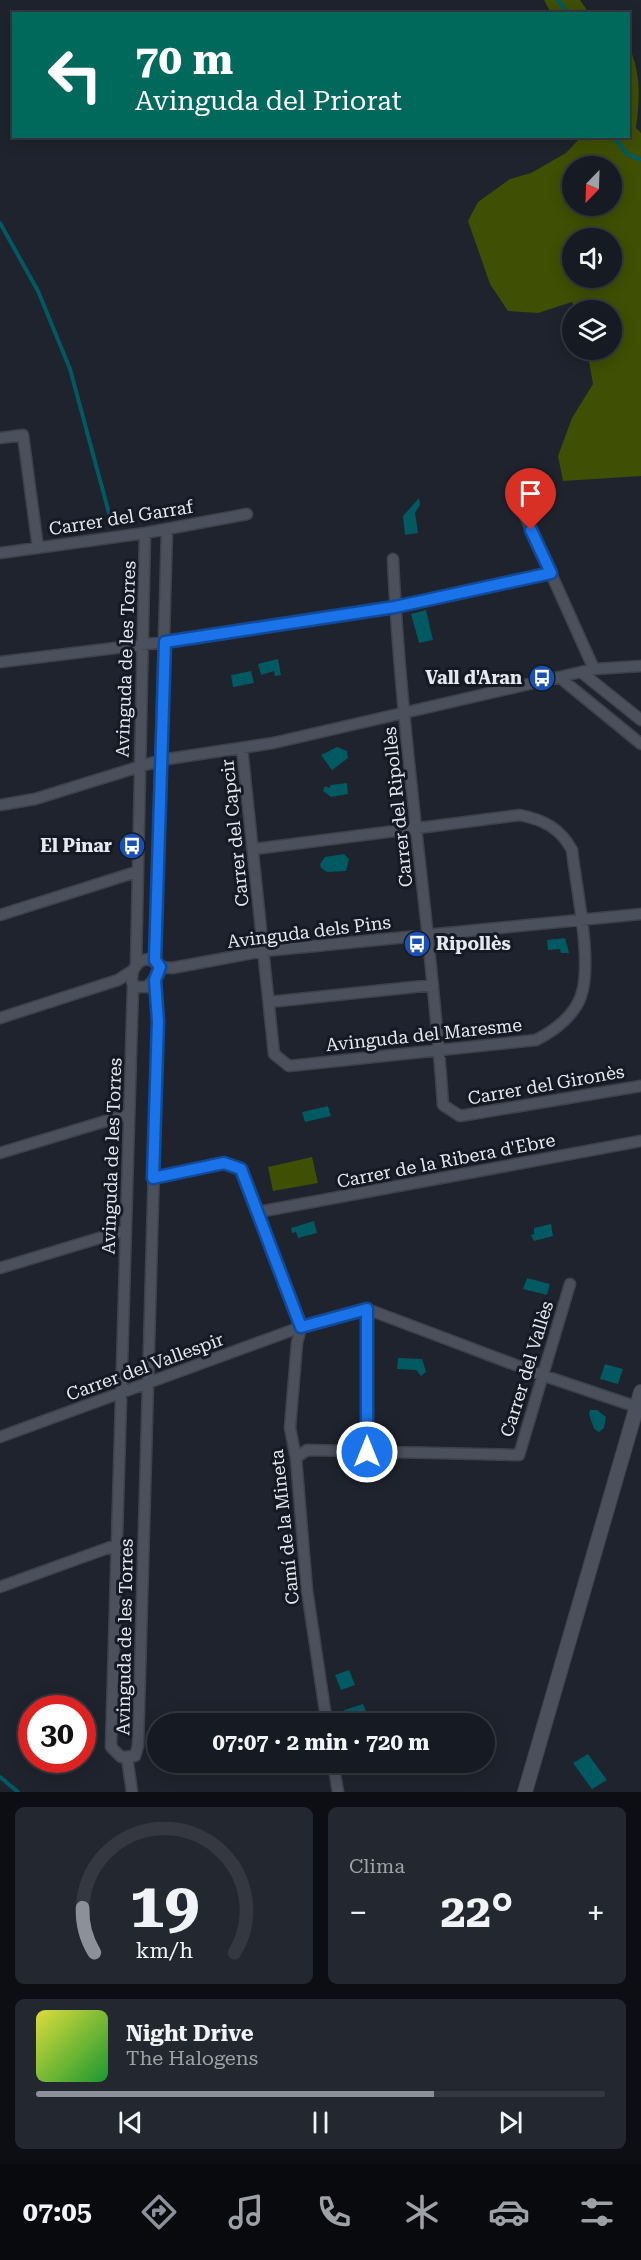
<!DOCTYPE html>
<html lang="es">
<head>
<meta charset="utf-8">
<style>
  body { margin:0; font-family:"Roboto Serif",serif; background:#23272f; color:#f1f3f6; height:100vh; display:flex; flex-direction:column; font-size:22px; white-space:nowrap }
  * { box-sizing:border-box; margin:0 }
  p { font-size:20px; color:#9ea1a5 }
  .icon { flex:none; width:33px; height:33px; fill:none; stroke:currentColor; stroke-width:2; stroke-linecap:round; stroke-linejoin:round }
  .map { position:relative; height:1792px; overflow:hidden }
  .drawer { display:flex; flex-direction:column; gap:15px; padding:15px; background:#0c0e13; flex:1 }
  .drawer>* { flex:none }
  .top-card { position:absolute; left:12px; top:12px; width:618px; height:126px; border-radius:0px; box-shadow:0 3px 15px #0003,0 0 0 2px #353840; background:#00695c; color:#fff; overflow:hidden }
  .needle { width:39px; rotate:203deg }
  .tools { position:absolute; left:562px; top:156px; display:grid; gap:12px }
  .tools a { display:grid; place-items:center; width:60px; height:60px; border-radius:50%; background:#161a22; box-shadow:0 3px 15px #0003,0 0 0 2px #353840; font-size:30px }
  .speed { position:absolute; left:18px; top:1695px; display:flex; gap:12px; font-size:30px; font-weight:700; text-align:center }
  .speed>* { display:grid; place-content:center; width:78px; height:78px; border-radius:50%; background:#161a22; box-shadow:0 3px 15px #0003,0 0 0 2px #353840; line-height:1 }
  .speed .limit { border:9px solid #d22; background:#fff; color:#111 }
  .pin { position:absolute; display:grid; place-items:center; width:51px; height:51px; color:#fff; margin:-62px -26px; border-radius:50% 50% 50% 0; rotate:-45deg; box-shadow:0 0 6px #0007 }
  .pin .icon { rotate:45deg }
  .me { position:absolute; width:66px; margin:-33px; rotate:0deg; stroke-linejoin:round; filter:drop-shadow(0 0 4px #0008) }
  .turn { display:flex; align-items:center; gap:21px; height:126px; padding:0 24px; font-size:27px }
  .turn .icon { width:78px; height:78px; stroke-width:2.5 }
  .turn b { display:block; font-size:42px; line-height:51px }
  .big { font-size:45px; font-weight:700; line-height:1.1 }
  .drawer .tile { flex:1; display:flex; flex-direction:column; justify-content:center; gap:9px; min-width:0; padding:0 21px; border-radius:9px; background:#23272f }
  .drawer .dial { align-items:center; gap:0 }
  .dial svg { height:156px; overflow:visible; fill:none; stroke:#353840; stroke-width:7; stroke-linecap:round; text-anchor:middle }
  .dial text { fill:#f1f3f6; stroke:none }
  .song { display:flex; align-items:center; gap:18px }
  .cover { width:72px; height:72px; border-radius:9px; background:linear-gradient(135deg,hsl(60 70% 55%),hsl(130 70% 35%)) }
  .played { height:6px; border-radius:3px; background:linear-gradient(90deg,#8c9099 70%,#353840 70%) }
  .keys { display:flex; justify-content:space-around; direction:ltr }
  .heat { display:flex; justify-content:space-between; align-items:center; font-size:33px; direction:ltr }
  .drawer .tiles { flex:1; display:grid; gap:15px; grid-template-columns:1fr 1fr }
  .tile:last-child { grid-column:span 2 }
  .trip { position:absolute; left:147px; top:1713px; width:348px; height:60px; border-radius:30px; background:#161a22; box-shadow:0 3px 15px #0003,0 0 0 2px #353840; font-weight:700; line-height:60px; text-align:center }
  .tab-bar { display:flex; height:96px; justify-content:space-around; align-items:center; background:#090a0e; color:#9ea1a5 }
  .tab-bar .icon { width:42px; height:42px }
  .tab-bar .current { color:#8c9099 }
  .tab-bar b { font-size:27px; color:#f1f3f6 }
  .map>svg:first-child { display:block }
</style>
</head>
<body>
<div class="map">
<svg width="641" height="1792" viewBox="0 0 641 1792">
  <rect width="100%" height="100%" fill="#1e232d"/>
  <path fill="#3f4f03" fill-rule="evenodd" d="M544 0H580L589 13H551Z
    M629 46C641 75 640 96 636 128L641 133V476L563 481 558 456 572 418 593 384 587 350H612V310H576L572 302 538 313 508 311 490 284 468 221 478 202 510 179 531 173 566 153 581 137 628 136ZM573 166H612V206H573ZM573 238H612V278H573Z
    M312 1157 318 1183 273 1191 268 1167Z"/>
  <path fill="#015962" d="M419 498 420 505 415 513 418 533 405 535 403 516Z
    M426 610 433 640 419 643 411 614Z
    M278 659 281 675 275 676 274 671 261 675 258 664Z
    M251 671 254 683 233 687 231 675Z
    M337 747 347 751 348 758 332 770 321 755Z
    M347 783 348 794 331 797 323 791 325 786 329 788 331 785Z
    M344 854 349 859 346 871 327 872 321 868 320 864 325 857Z
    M565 938 569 953H561L560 949 548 950 547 940Z
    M328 1106 331 1116 305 1122 302 1112Z
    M314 1221 317 1233 298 1238 296 1232 292 1233 291 1228Z
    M551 1224 553 1236 534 1241 531 1235 534 1234V1228Z
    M527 1278 550 1284 547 1295 523 1289Z
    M398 1358 422 1359 426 1372 421 1376 416 1370 397 1369Z
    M605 1364 623 1369 618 1384 600 1379Z
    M597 1410 606 1417 604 1428 599 1432 594 1429 589 1414 590 1410Z
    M349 1670 355 1685 341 1690 335 1675Z
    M363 1704 368 1716 347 1723 344 1710Z
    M588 1754 607 1780 592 1789 573 1763Z"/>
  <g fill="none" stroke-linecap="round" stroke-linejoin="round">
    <path stroke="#015962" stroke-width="4" d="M558 0 568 14
      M613 136 627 154 641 160
      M0 223 38 291 70 369 110 517
      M0 1777 18 1792"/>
    <defs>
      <path id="minor" d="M0 438 23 435 38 548
        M512 487 594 669
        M0 553 145 533 247 514
        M393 559C401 742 431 923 443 1105L460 1116 641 1086
        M0 662 164 642 395 607 551 573
        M581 672 641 720
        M559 677 641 744
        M242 748 274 1054 289 1066 536 1040C554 1031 574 1016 581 996 593 962 576 888 572 850 560 828 544 820 520 815L254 849
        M0 805 35 799 161 760 273 743 594 669 641 666
        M0 915 136 872
        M149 959 158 964 159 974 147 987H136L132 982C131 970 136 960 149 959Z
        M155 960 167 529
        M136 966 145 533
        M160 967 172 968 264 951 641 914
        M133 984 111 1747 121 1757 135 1756 138 1746 158 1021 155 980
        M269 1002 433 985
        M0 1018 118 980 132 971
        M0 1153 129 1114
        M153 1178 224 1163 241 1169 301 1327
        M258 1212 641 1141
        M0 1268 126 1230
        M367 1309V1452
        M301 1327 297 1343 290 1428 296 1458 307 1590 327 1724
        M0 1437 301 1327 367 1309 542 1375 637 1407
        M296 1458 307 1450 519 1455 570 1284
        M0 1587 119 1544
        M127 1757 132 1792
        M333 1762 338 1792"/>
      <path id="tertiary" d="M525 1792 641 1392"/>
    </defs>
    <use href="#minor" stroke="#3d4149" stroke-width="13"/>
    <use href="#tertiary" stroke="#3d4149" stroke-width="16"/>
    <use href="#minor" stroke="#4a505c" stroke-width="10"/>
    <use href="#tertiary" stroke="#4a505c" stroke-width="14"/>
  </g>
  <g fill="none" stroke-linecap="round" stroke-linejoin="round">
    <defs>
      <path id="route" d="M367 1452V1309L301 1327 241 1169 224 1163 153 1178 158 1021 155 980 160 967 155 960 165 642 395 607 551 573 531 530"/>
    </defs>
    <use href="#route" stroke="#114b97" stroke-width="15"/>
    <use href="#route" stroke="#1a73e8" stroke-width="10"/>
  </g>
  <defs>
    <symbol id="bus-disc" viewBox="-11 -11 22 22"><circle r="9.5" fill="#1a4fb4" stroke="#141a24"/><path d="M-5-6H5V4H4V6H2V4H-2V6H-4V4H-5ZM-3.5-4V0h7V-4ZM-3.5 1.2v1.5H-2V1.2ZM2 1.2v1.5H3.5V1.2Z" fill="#fff"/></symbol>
  </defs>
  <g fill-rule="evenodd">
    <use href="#bus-disc" x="527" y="663" width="30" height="30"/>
    <use href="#bus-disc" x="117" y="831" width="30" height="30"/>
    <use href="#bus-disc" x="402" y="929" width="30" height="30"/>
  </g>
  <g text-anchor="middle" stroke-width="6" stroke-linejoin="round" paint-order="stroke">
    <g font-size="18" fill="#e4e8ef" stroke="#141a24">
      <text transform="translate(121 518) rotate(-9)" y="6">Carrer del Garraf</text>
      <text transform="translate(126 659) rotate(-88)" y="6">Avinguda de les Torres</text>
      <text transform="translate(398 807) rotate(-96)" y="6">Carrer del Ripollès</text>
      <text transform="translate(235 833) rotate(-96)" y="6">Carrer del Capcir</text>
      <text transform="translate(309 932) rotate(-7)" y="6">Avinguda dels Pins</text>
      <text transform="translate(424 1035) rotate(-6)" y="6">Avinguda del Maresme</text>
      <text transform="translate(546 1085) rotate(-10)" y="6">Carrer del Gironès</text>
      <text transform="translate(112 1156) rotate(-88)" y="6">Avinguda de les Torres</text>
      <text transform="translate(446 1161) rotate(-11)" y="6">Carrer de la Ribera d'Ebre</text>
      <text transform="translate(145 1367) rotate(-20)" y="6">Carrer del Vallespir</text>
      <text transform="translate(527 1369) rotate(-73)" y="6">Carrer del Vallès</text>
      <text transform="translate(285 1527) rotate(-96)" y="6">Camí de la Mineta</text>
      <text transform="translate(125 1637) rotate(-89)" y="6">Avinguda de les Torres</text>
    </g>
    <g font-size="18" font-weight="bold" fill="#e4e8ef" stroke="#141a24" text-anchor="end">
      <text x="522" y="684">Vall d'Aran</text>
      <text x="112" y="852">El Pinar</text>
      <text x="436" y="950" text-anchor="start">Ripollès</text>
    </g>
  </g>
</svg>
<div class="tools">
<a><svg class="needle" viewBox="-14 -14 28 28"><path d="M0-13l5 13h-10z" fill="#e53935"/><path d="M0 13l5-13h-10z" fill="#9ea1a5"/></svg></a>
<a><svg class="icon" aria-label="sound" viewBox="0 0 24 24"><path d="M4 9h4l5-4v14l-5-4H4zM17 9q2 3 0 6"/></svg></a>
<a><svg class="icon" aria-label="layers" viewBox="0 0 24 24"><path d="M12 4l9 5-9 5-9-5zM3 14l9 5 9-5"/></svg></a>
</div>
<div class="speed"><div class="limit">30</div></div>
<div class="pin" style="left:531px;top:530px;background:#d93025"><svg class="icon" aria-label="arrive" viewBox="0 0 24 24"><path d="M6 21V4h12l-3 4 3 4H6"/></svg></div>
<svg class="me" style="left:367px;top:1452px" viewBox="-20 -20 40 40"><circle r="17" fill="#1a73e8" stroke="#fff" stroke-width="3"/><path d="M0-11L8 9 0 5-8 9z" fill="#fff"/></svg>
<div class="trip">07:07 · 2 min · 720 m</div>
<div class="top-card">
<div class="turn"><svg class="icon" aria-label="left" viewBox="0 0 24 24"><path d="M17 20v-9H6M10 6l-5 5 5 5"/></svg><div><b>70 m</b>Avinguda del Priorat</div></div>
</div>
</div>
<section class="drawer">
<div class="tiles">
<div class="tile dial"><svg viewBox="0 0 100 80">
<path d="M14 69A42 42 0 1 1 86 69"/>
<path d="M14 69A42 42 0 0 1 8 46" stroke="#8c9099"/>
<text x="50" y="56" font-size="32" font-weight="700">19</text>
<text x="50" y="72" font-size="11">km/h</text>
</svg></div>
<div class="tile"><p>Clima</p>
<div class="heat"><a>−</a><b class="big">22°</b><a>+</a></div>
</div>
<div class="tile">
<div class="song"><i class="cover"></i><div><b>Night Drive</b><p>The Halogens</p></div></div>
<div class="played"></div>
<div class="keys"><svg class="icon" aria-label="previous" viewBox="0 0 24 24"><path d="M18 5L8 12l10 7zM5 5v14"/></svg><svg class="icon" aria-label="pause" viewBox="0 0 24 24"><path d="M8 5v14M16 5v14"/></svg><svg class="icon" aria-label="next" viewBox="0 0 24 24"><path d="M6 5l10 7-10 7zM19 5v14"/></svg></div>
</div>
</div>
</section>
<nav class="tab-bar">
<b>07:05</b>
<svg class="icon current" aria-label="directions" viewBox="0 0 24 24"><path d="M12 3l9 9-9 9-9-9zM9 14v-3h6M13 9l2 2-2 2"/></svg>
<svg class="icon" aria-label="music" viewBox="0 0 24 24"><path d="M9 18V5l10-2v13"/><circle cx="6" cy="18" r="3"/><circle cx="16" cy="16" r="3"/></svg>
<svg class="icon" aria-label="phone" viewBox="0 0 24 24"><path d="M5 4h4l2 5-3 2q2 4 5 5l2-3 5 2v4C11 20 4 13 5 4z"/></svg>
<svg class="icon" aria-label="climate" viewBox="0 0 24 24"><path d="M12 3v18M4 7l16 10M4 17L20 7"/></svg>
<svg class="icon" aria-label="car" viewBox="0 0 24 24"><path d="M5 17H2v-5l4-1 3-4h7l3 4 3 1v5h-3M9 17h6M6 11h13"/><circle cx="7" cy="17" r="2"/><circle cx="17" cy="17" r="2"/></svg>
<svg class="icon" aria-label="filters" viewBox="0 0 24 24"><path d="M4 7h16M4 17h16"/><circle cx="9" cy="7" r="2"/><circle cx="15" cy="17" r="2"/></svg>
</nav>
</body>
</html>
